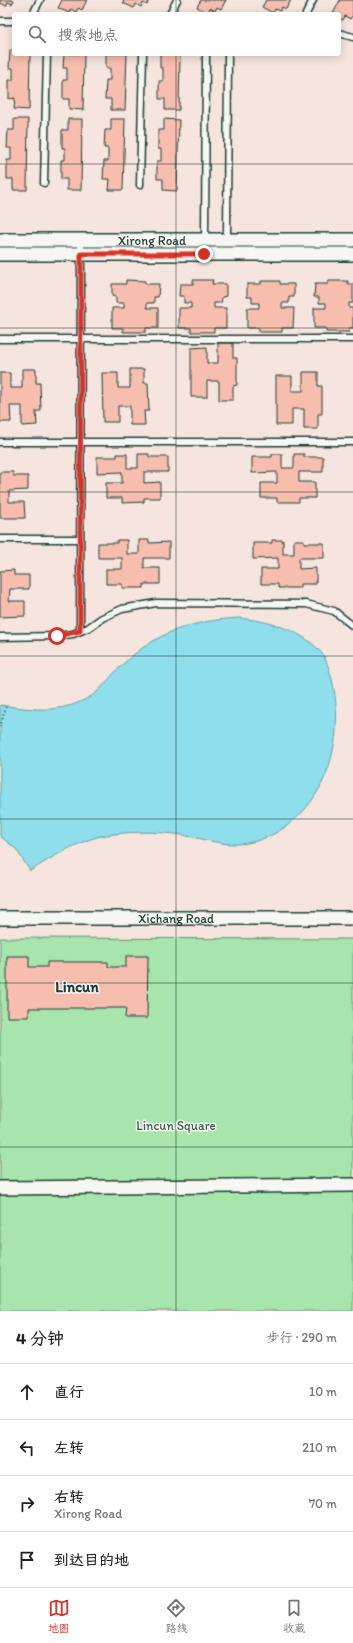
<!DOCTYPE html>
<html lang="zh">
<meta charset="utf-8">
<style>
body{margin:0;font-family:Itim,"LXGW WenKai TC",sans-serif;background:#f6f6f6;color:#222}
.stop{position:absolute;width:12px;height:12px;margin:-9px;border:3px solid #d93025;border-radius:50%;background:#fff}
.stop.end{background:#d93025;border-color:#fff;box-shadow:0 1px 4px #0008}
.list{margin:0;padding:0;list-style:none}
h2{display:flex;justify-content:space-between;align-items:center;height:52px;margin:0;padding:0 16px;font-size:17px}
h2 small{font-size:13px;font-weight:400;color:#767676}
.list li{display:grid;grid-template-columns:26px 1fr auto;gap:12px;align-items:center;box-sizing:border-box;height:56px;padding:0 16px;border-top:1px solid #e0e0e0}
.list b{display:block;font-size:15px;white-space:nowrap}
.list p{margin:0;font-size:13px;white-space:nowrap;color:#767676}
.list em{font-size:13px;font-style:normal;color:#767676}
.icon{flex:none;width:22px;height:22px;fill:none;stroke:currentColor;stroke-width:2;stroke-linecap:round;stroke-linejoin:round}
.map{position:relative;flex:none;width:353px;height:1311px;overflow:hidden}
.search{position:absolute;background:#fff;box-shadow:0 2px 10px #0003;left:12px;right:12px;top:12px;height:44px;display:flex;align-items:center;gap:10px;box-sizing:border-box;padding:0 14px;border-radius:4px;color:#767676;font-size:15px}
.sheet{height:276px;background:#fff}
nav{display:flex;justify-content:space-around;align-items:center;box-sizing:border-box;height:56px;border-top:1px solid #e0e0e0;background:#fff;font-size:11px;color:#767676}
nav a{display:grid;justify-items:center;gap:2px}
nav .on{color:#d93025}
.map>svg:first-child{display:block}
.green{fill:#a7e5ad;stroke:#639170}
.water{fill:#8fdeec;stroke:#629ea2}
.building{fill:#f7beaf;stroke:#1f3d34}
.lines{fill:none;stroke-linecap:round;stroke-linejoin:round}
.lane-casing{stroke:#1f3d34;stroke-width:9}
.street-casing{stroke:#1f3d34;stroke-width:16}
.path{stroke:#1f3d34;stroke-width:2;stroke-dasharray:1 3;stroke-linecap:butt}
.lane{stroke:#f6f6f2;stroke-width:6}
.street{stroke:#f6f6f2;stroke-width:13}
.route{stroke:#d93025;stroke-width:5}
.grid{fill:none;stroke:#1f3d34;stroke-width:1;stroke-opacity:0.55}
.labels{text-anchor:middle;stroke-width:3;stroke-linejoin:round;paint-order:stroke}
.street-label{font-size:13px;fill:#1f3d34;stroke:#f6f6f2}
.park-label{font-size:13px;fill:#3a5f4c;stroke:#f6f6f2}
.quarter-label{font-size:15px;font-weight:bold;fill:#1f3d34;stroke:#f6f6f2}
</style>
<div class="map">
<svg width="353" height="1311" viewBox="0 0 353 1311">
<rect width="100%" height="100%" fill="#f6e5de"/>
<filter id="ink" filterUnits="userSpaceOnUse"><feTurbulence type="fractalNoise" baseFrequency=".025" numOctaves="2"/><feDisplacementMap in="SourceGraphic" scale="8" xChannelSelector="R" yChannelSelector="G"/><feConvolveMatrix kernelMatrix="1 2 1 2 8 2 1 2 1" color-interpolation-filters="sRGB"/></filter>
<g filter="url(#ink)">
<path class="green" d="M 0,938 L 353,939 L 353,1311 L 0,1311 Z"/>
<path class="water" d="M 238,618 C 270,621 304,630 324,656 C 353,722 332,818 256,841 C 230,849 207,839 182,835 C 158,831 121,831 97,837 C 73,844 51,858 30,871 L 16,849 L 0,836 L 0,705 C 29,709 59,714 86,699 C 101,692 109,677 121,666 C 156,632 191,621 238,618 Z"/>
<path class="building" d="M 0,0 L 14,0 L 12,4 L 8,2 L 6,6 L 1,3 L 0,5 Z
M 62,0 L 87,0 L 82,10 L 78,8 L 76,12 L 71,9 L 69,13 L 58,8 Z
M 124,0 L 149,0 L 147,5 L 143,3 L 141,7 L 136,4 L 134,8 L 123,3 Z
M 201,0 L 226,0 L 221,9 L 217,7 L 215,11 L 210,8 L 208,13 L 197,7 Z
M 266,0 L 291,0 L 286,9 L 282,7 L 280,11 L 275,9 L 273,13 L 262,7 Z
M 340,0 L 353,0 L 353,15 L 350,19 L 345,16 L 343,20 L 339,18 L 339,14 L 333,14 Z
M 10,50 L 14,50 L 14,54 L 30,54 L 29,110 L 14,109 L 15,98 L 9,99 L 9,80 L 13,80 L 13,68 L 9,68 Z
M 64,54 L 84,54 L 83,110 L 69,109 L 69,99 L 63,99 L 63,80 L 67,80 L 67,68 L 63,68 Z
M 106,54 L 127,54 L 125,110 L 111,110 L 111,99 L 105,99 L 106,80 L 110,80 L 110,68 L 106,68 Z
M 160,54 L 180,54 L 179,110 L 165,110 L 165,99 L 159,99 L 159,81 L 163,81 L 163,68 L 160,68 Z
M 14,119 L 28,119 L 27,190 L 13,190 L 13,179 L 7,179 L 7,160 L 11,160 L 11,148 L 7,148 L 8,130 L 14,130 Z
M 68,119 L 82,119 L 81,190 L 67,190 L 67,179 L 61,179 L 61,160 L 65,160 L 65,148 L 62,148 L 62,130 L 68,130 Z
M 111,119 L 125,119 L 123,190 L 109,190 L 110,179 L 103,179 L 104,161 L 108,161 L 108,148 L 104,148 L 105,130 L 111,130 Z
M 164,119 L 179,120 L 177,191 L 163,190 L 163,179 L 157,179 L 157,161 L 161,161 L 161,149 L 158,149 L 158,130 L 164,130 Z
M 126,280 L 145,281 L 145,284 L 159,284 L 158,297 L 154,297 L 154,303 L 147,303 L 147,308 L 158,308 L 158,328 L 146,328 L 146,332 L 123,332 L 123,328 L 112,328 L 112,308 L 124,308 L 124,303 L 116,303 L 116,297 L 112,296 L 112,284 L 126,284 Z
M 193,280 L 213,280 L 212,284 L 226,284 L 226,296 L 222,297 L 221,303 L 214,303 L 214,308 L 226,308 L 226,328 L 214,328 L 214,332 L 191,332 L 191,328 L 179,328 L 179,308 L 191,308 L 191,303 L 184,303 L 184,296 L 179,296 L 180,284 L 193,284 Z
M 261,281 L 280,281 L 280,284 L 294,284 L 294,297 L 289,297 L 289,303 L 282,303 L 282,308 L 294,308 L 293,328 L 282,328 L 282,332 L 259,332 L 259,328 L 247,328 L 247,308 L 259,308 L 259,303 L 252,303 L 252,297 L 247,297 L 247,284 L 261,284 Z
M 328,281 L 348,281 L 348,284 L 353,284 L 353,303 L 349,303 L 349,308 L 353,308 L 353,328 L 349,328 L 349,332 L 326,332 L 326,328 L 314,328 L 314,308 L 326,308 L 326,303 L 319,303 L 319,297 L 314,297 L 315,284 L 328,284 Z
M 218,343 L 233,343 L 233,358 L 237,358 L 237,385 L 233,386 L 233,400 L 219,400 L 219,381 L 207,381 L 207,397 L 191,397 L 191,348 L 207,347 L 207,363 L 218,363 Z
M 22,369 L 36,369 L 36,383 L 40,383 L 41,411 L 36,411 L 37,425 L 22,426 L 22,406 L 10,406 L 11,422 L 0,422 L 0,373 L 10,373 L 10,388 L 22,388 Z
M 130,369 L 144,369 L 144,383 L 148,383 L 149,411 L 144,411 L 145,425 L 130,425 L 130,406 L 118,406 L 118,422 L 103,422 L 102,373 L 118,373 L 118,388 L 130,388 Z
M 303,372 L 318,372 L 318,386 L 322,386 L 322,414 L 318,414 L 318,429 L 304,429 L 304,409 L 292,409 L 292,425 L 276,425 L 276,376 L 292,376 L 292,391 L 303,391 Z
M 117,454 L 127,454 L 127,468 L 138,468 L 138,454 L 149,454 L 149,457 L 168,457 L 168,472 L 144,472 L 144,483 L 160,482 L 160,498 L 144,498 L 144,502 L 122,503 L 122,498 L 106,498 L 106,483 L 122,483 L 122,472 L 97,473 L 97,457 L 117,457 Z
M 272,454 L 282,454 L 282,468 L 294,468 L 294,454 L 304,454 L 304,457 L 323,457 L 323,472 L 299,472 L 299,482 L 315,482 L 315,498 L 299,498 L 299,502 L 277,502 L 277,498 L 261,498 L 261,483 L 277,483 L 277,472 L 252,473 L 252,457 L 272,457 Z
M 0,472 L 13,472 L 14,476 L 28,476 L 28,490 L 9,491 L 9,502 L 24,502 L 25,518 L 0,518 Z
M 117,540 L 127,540 L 127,554 L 139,554 L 139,540 L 149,540 L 149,543 L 169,542 L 169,558 L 144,558 L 144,568 L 160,568 L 160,584 L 144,584 L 144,588 L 122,588 L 122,584 L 106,584 L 106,569 L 122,569 L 122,558 L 98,558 L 98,543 L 117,543 Z
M 272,540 L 283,540 L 283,554 L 294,554 L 294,540 L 304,540 L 304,543 L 324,543 L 324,558 L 299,558 L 299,569 L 316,568 L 316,584 L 300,584 L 300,588 L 278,588 L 278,584 L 261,584 L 261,569 L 278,569 L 278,558 L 253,559 L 253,543 L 272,543 Z
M 14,570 L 14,575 L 29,575 L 29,589 L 10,589 L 9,601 L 25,601 L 25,616 L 0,617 L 0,571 Z
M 7,956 L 29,956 L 29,967 L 47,967 L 47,962 L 108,962 L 108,967 L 126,967 L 126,956 L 148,956 L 147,1018 L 125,1018 L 126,1008 L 29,1008 L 29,1017 L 7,1017 Z"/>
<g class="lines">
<g class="lane-casing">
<path id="lane" d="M 33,14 L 40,0
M 170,14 L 177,0
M 306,14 L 313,0
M 0,21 L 14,21
M 339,33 L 353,37
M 44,183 L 47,54
M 140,185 L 143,54
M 205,240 L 206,54
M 227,240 L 228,54
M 0,339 L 353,339
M 0,442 L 353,442
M 0,539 L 80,539
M 80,631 L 81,240
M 0,637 L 57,636 L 73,634 L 88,628 L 102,618 L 122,609 L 156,603 L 306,604 L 334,611 L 353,626"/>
</g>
<g class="street-casing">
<g id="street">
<path id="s1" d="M 0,240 L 353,240"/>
<path d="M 0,254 L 353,254"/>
<path id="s2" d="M 0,918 L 353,918"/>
<path d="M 0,1188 L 353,1185"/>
</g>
</g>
<path class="path" d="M 0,727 L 6,706"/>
<use href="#lane" class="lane"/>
<use href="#street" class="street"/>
</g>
</g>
<g class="lines" filter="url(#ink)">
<path class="route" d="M 57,636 L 80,631 L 81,254 L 204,254"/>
</g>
<path class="grid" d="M 176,0 L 176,14M 176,54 L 176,1311M 0,164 L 353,164M 0,328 L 353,328M 0,492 L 353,492M 0,656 L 353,656M 0,819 L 353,819M 0,983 L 353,983M 0,1147 L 353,1147"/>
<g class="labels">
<g class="street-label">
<text dy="5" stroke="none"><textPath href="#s1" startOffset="152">Xirong Road</textPath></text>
<text dy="5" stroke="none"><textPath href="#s2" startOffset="176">Xichang Road</textPath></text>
</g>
<g class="park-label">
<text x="176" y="1130">Lincun Square</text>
</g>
<g class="quarter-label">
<text x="77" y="992">Lincun</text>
</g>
</g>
</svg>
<div class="stop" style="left:57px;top:636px"></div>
<div class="stop end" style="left:204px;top:254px"></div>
<div class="search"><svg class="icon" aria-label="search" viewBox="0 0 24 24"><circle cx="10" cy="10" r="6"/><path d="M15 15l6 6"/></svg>搜索地点</div>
</div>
<section class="sheet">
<h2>4 分钟<small>步行 · 290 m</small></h2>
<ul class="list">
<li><svg class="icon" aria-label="ahead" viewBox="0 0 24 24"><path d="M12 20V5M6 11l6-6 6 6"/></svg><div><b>直行</b></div><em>10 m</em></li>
<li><svg class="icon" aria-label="left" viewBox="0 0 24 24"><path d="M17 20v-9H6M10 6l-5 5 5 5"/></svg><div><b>左转</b></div><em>210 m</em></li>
<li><svg class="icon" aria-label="right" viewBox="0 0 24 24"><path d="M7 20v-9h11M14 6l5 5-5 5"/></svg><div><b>右转</b><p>Xirong Road</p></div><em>70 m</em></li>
<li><svg class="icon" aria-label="arrive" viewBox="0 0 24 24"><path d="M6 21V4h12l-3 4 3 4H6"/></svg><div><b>到达目的地</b></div></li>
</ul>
</section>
<nav>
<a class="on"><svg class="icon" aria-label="map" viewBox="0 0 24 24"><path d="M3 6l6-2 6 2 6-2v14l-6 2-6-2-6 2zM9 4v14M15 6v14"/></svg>地图</a>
<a><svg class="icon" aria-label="directions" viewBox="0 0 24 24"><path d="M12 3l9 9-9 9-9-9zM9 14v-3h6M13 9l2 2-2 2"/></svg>路线</a>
<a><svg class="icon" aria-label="saved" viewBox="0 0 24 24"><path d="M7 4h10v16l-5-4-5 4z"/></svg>收藏</a>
</nav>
